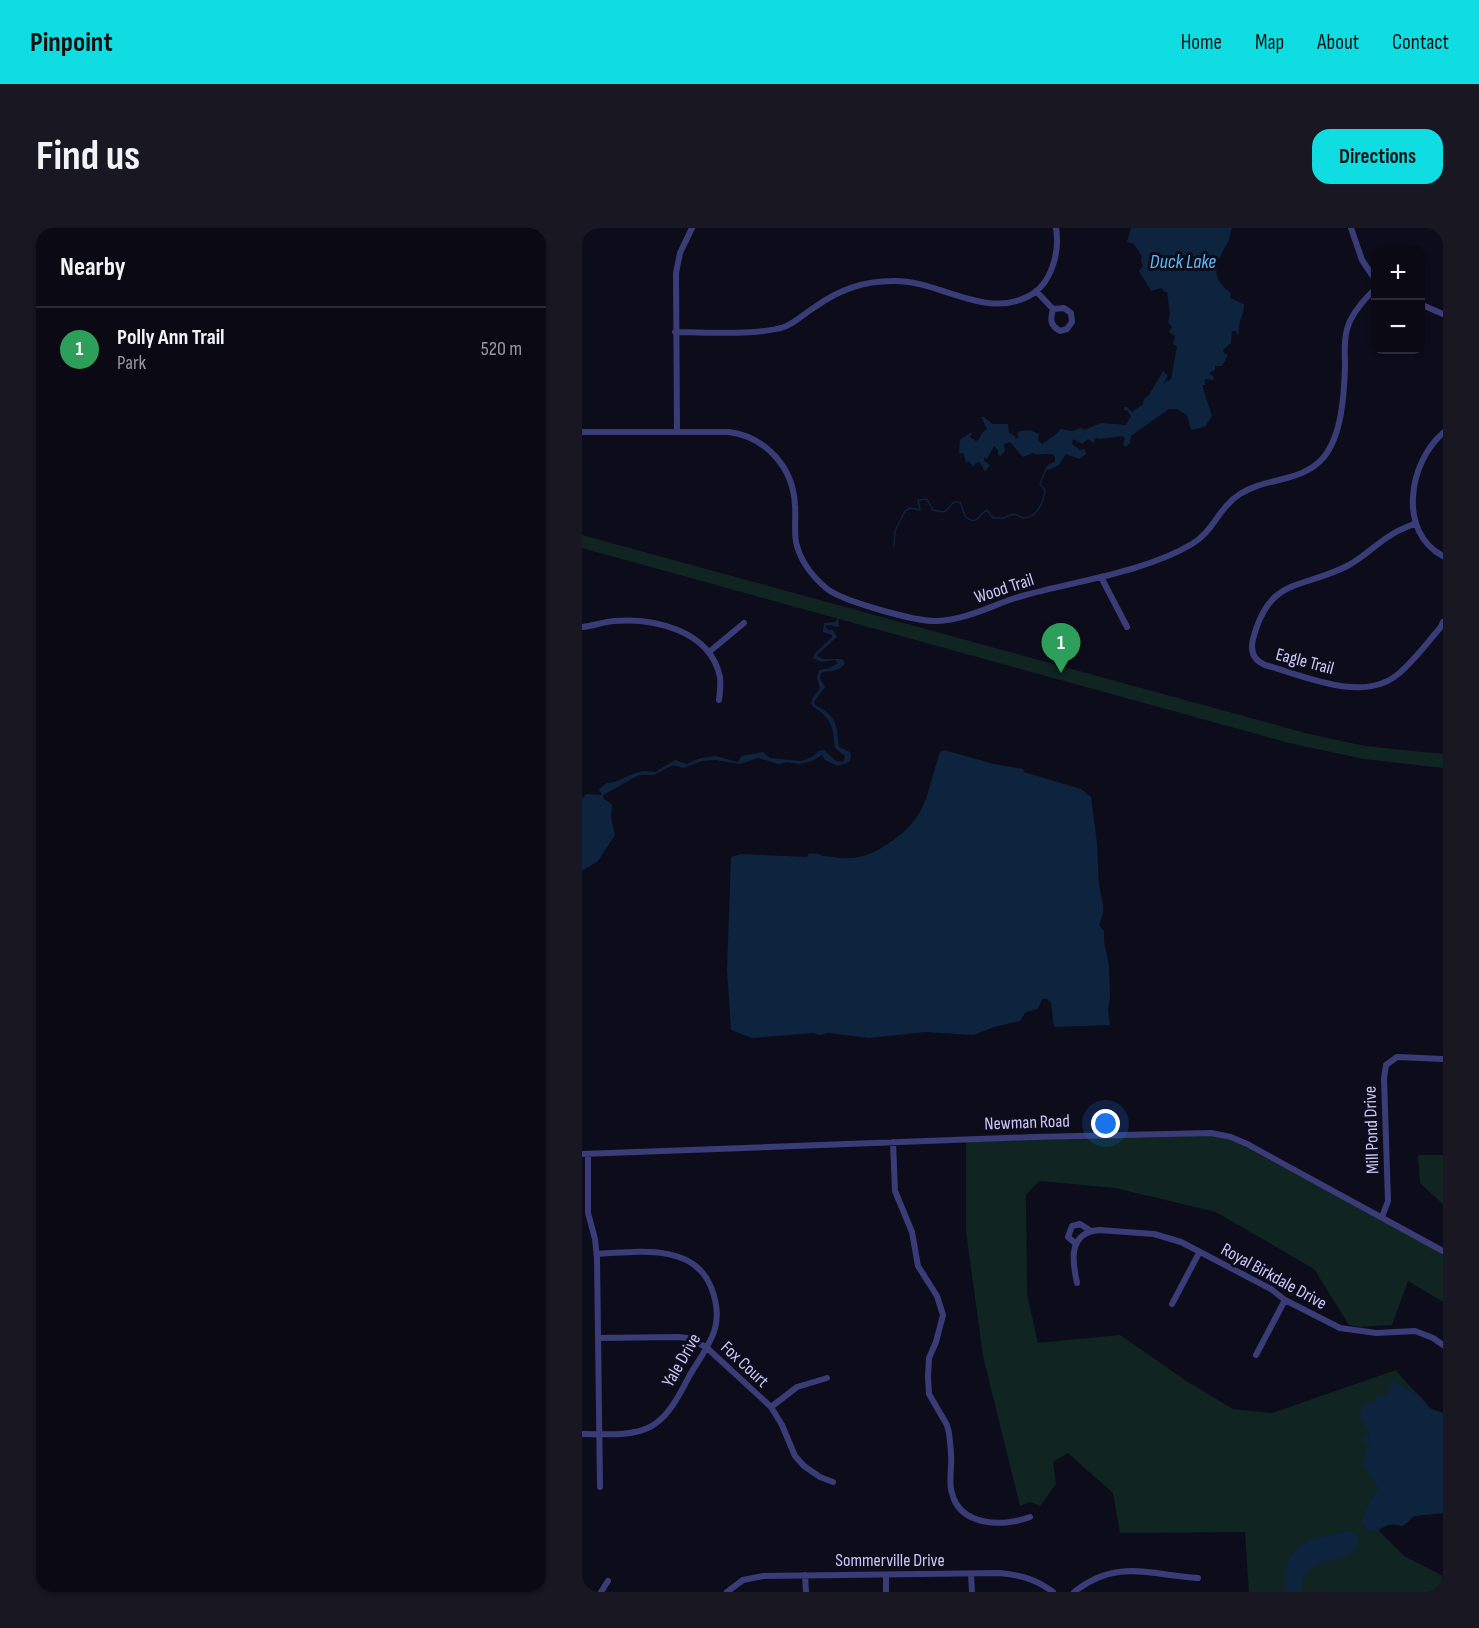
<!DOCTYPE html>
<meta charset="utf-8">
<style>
body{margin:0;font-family:"Sofia Sans Condensed",sans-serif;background:#181722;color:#f1f3f6}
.controls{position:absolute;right:18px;top:18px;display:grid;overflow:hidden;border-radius:12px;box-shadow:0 2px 4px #0004}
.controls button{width:54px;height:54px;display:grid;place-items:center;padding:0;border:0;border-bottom:2px solid #2a2a34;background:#0a0914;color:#f1f3f6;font:30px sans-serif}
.you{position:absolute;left:524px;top:896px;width:21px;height:21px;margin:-15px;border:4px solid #fff;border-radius:50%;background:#1a73e8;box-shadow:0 0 0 9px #1a73e833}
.badge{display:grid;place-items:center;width:39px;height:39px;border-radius:50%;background:#0fdde2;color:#fff;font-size:20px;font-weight:700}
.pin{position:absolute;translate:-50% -50px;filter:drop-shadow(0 2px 3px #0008)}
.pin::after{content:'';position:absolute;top:32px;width:21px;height:18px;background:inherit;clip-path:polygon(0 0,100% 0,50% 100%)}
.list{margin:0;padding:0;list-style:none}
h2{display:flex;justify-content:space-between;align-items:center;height:78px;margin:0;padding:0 24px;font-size:26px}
h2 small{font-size:20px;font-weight:400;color:#999aa0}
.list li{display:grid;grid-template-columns:39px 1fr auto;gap:18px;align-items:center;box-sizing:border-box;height:84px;padding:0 24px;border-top:2px solid #2a2a34}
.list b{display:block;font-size:22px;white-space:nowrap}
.list p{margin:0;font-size:20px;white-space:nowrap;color:#999aa0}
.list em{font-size:20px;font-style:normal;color:#999aa0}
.map{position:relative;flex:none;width:861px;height:1364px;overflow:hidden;border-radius:18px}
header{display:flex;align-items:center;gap:36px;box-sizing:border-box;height:84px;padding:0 30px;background:#0fdde2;color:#111}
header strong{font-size:28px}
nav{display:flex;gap:33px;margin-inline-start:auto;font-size:21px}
.intro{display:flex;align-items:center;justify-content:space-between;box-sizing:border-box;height:144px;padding:0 36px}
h1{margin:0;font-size:42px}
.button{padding:15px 27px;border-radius:18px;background:#0fdde2;color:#111;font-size:21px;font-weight:700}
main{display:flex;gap:36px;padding:0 36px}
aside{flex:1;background:#0a0914;border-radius:18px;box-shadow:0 2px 4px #0004}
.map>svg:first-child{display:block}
.green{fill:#102422}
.water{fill:#0e233d}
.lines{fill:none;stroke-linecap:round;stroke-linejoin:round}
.stream{stroke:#0e233d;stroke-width:1.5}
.minor{stroke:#3a3c77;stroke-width:6}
.labels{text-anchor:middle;stroke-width:6;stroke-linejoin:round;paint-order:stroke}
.street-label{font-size:18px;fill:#cbc9fb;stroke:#0d0c1b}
.water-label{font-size:20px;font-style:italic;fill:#5ebbf4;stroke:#0d0c1b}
</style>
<header>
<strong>Pinpoint</strong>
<nav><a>Home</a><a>Map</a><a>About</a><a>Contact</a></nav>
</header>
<div class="intro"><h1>Find us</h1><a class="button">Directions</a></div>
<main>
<aside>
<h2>Nearby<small></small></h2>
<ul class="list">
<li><span class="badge" style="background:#2e9e5b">1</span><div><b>Polly Ann Trail</b><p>Park</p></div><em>520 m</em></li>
</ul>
</aside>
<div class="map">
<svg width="861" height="1364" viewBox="0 0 861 1364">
<rect width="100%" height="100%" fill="#0d0c1b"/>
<path class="green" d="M 0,307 L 727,506 L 783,518 L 861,526 L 861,540 L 782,531 L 707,515 L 0,320 Z
M 611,907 L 631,908 L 652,913 L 861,1025 L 861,1074 L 826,1053 L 810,1097 L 778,1099 L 767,1097 L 732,1041 L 634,984 L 533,960 L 457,953 L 444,967 L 445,1066 L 456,1115 L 538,1107 L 606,1154 L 651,1181 L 690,1185 L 814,1142 C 822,1152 829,1160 838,1168 C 848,1178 844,1181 861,1185 L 861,1285 L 832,1288 L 821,1298 L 807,1296 L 796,1302 L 822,1328 L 861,1348 L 861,1364 L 667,1364 L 663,1304 L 538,1305 L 531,1265 L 486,1225 L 471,1234 L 474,1256 L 458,1278 L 448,1274 L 438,1278 L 401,1128 L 384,1003 L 384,914 Z
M 836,927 L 861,927 L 861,976 L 838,955 Z"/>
<path class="water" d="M 549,0 L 650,0 C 648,5 648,10 646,14 C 634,35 626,48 649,65 L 648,70 L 662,76 C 663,86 655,95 657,105 L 655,107 L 654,103 L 650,103 L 649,115 L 641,122 L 642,125 L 646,127 L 640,138 L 633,138 L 633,142 L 627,145 L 632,149 L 631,152 L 623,151 L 623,157 L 620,157 L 630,188 L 623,199 L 609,202 L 605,187 L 595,181 L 587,181 L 549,208 L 548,215 L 544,219 L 541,216 L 543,211 L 541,208 L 518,211 L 514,210 L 511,215 L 506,211 L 500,216 L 491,211 L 490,216 L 498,222 L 503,221 L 504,226 L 497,231 L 484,226 L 477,237 L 466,242 L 463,240 L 467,236 L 473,234 L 473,228 C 465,223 457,229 451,225 L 441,229 L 428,214 L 422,216 L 423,223 L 418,228 L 416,227 L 416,222 L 412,218 L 405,231 L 402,229 L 402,233 L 408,237 L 403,244 L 398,234 L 394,235 L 391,239 L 387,233 L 384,235 L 382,226 L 377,225 L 378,212 L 388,205 L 390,205 L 388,209 L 394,213 L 397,211 L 400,205 L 405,201 L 399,189 L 402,189 L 411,196 L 426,196 L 427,205 L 433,208 L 434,211 L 437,209 L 435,206 L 438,203 L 448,202 L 457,206 L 456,211 L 460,216 L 473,207 L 479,201 L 490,203 L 499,200 L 502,202 L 519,195 L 544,197 L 549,188 L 545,182 L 542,182 L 542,179 L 545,179 L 550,184 L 561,176 L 562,171 L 567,167 L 581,143 L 586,148 L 581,156 L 589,151 L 595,118 L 591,116 L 593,108 L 587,104 L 590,99 L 586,94 L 588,86 L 585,64 L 583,64 L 579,60 L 569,63 L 557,43 L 561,38 L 559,32 L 560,28 L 552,16 L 545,14 Z
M 256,390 L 257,399 L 246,397 L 243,398 L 246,402 L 251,402 L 255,409 L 235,427 L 236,429 L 241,431 L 260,431 L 263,435 C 257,445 247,442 239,445 L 238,450 L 243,459 L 232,474 L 233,477 C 256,489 254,496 257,519 L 268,524 L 269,529 L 267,534 L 256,538 L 243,532 L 240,527 L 230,533 L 217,536 L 205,534 L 197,536 L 176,530 L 158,536 L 134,532 L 120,533 L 101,540 L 91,537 L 72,547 L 57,547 L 21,567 L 22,571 L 30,576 L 29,589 L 33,607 L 16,633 L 0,643 L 0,571 L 4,566 L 20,567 L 17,561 L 25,555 L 33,554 L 53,545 L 62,543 L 73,544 L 93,532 L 105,536 L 119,530 L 133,528 L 156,534 L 159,528 L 181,524 L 188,530 L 219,533 L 230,529 L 237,523 L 242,522 L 254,533 L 259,534 L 262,533 L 263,528 L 253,520 C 251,504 252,497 240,485 C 236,481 232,481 229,475 L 231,469 L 238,461 L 235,450 L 237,442 L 248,440 L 256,435 L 253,432 L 239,434 L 231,430 L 233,425 L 250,409 L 250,407 L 241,404 L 242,395 L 253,394 Z
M 362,522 L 412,536 L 441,541 L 442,544 L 499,561 L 509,569 L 515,615 L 517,658 L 521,676 L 521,686 L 517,697 L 522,703 L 522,713 L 527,738 L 528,770 L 526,782 L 528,797 L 472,799 L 469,775 L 465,771 L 460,771 L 456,781 L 444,784 L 438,793 L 412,799 L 392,807 L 343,804 L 287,810 L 247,805 L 237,807 L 232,805 L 170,810 L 149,802 L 145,742 L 149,629 L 159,626 L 225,629 L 227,625 L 238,626 L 240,628 C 248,628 255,630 263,630 C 279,631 294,624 307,615 C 347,589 344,565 358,524 Z
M 811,1153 L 837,1168 L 847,1180 L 861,1185 L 861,1285 L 832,1288 L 821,1298 C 803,1293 801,1303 786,1304 L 782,1297 L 779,1294 L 787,1275 L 796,1260 L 781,1236 L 784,1223 L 788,1217 L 781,1213 L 780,1209 L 783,1207 L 787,1208 L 788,1205 L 777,1188 L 782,1176 L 793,1173 L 795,1167 L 806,1168 L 808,1163 L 807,1156 Z
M 763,1303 C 771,1303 774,1306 777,1313 C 765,1345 719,1320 720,1364 L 705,1364 C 702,1356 703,1349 704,1341 C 711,1309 738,1312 763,1303 Z"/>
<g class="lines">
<path class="stream" d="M 312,318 L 313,303 L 323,283 L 328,280 L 338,282 L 336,272 L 345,271 L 351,282 C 367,286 362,283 372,274 L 378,274 L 383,288 C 395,299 396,287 405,282 L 411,290 L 421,290 L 432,286 C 433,286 441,290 442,290 C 455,290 462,273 463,262 L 458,256 L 464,241"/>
<path class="minor" d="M 769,0 L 780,32 L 794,53
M 454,63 L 471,81 C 468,92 468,97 478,103 L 485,101 L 490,94 L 489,85 L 482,80 L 471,81
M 838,76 L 861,86
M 93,104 C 125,104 173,108 202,99 C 213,95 223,85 233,79 C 255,63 282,53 310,53 C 356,51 402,92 447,68 C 470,56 478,23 474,0
M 0,204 L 147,204 C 184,209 211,239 213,277 C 214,289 212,302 214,314 C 218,333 230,348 244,360 C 259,373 335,394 355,393 C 385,392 412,376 440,368 C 493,353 563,344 610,316 C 631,304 637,279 658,266 C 684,249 720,255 742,229 C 760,206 762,167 763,139 C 763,124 761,108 768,93 C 774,80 784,70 794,60
M 95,204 L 94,45 L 98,25 L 110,0
M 861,205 C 827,234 815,304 861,328
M 834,295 C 825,299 816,302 809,307 C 794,316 782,329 767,337 C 720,362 688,347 671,411 C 668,423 671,432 683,437 C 722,448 780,475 815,447 C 831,434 845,415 858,400 L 861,394
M 519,349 L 545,399
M 0,399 C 11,398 21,394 32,393 C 72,390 128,402 138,449 C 139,456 138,464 137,472
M 127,424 L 162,395
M 311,914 L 313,963 L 330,1004 L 336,1038 L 355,1068 L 361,1087 L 354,1114 L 347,1130 L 346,1149 L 347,1166 L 365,1197 L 367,1205 C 368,1216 370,1227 369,1237 C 369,1246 367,1257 370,1265 C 378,1299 423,1299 448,1289
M 0,926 L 452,909 L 629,905 L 649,909 L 665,916 L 861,1023
M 6,926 L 6,985 L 13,1011 L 15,1030 L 18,1259
M 800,989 L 806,973 L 802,850 L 804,837 L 815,829 L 861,831
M 494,1016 L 486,1009 L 490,998 L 498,996 L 509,1003
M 495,1055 C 490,1032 486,1005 517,1002 L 572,1006 L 599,1014 L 689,1061 L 703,1072 L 758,1100 L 794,1105 L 833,1103 L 851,1110 L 861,1117
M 590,1076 L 617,1025
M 16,1110 L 96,1109 L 105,1110 L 124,1119 L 189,1179 L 200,1197 L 213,1228 L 222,1238 L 238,1249 L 251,1254
M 674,1127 L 703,1072
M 189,1179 L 215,1159 L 245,1150
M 0,1206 C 22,1206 48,1209 68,1199 C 88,1189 99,1163 109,1145 C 117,1132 127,1118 132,1104 C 137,1089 135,1074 129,1059 C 111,1014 53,1024 15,1026
M 389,1346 L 390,1364
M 223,1347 L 224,1364
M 304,1347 L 304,1364
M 19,1364 L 26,1353
M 145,1364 L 161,1352 L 181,1348 L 418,1345 C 438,1347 454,1351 471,1364
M 492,1364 C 535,1330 568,1347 616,1350"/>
</g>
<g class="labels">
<g class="street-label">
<text transform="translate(422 360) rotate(-18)" y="6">Wood Trail</text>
<text transform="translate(723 433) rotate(15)" y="6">Eagle Trail</text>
<text transform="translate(445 894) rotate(-2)" y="6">Newman Road</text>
<text transform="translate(789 902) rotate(-92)" y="6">Mill Pond Drive</text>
<text transform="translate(692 1048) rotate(29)" y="6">Royal Birkdale Drive</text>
<text transform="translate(99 1132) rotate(-60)" y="6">Yale Drive</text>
<text transform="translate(163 1136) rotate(43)" y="6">Fox Court</text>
<text x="308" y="1338">Sommerville Drive</text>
</g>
<g class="water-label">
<text x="601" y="40">Duck Lake</text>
</g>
</g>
</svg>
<div class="controls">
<button>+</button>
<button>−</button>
</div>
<div class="you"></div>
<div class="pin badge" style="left:479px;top:445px;background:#2e9e5b">1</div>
</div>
</main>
